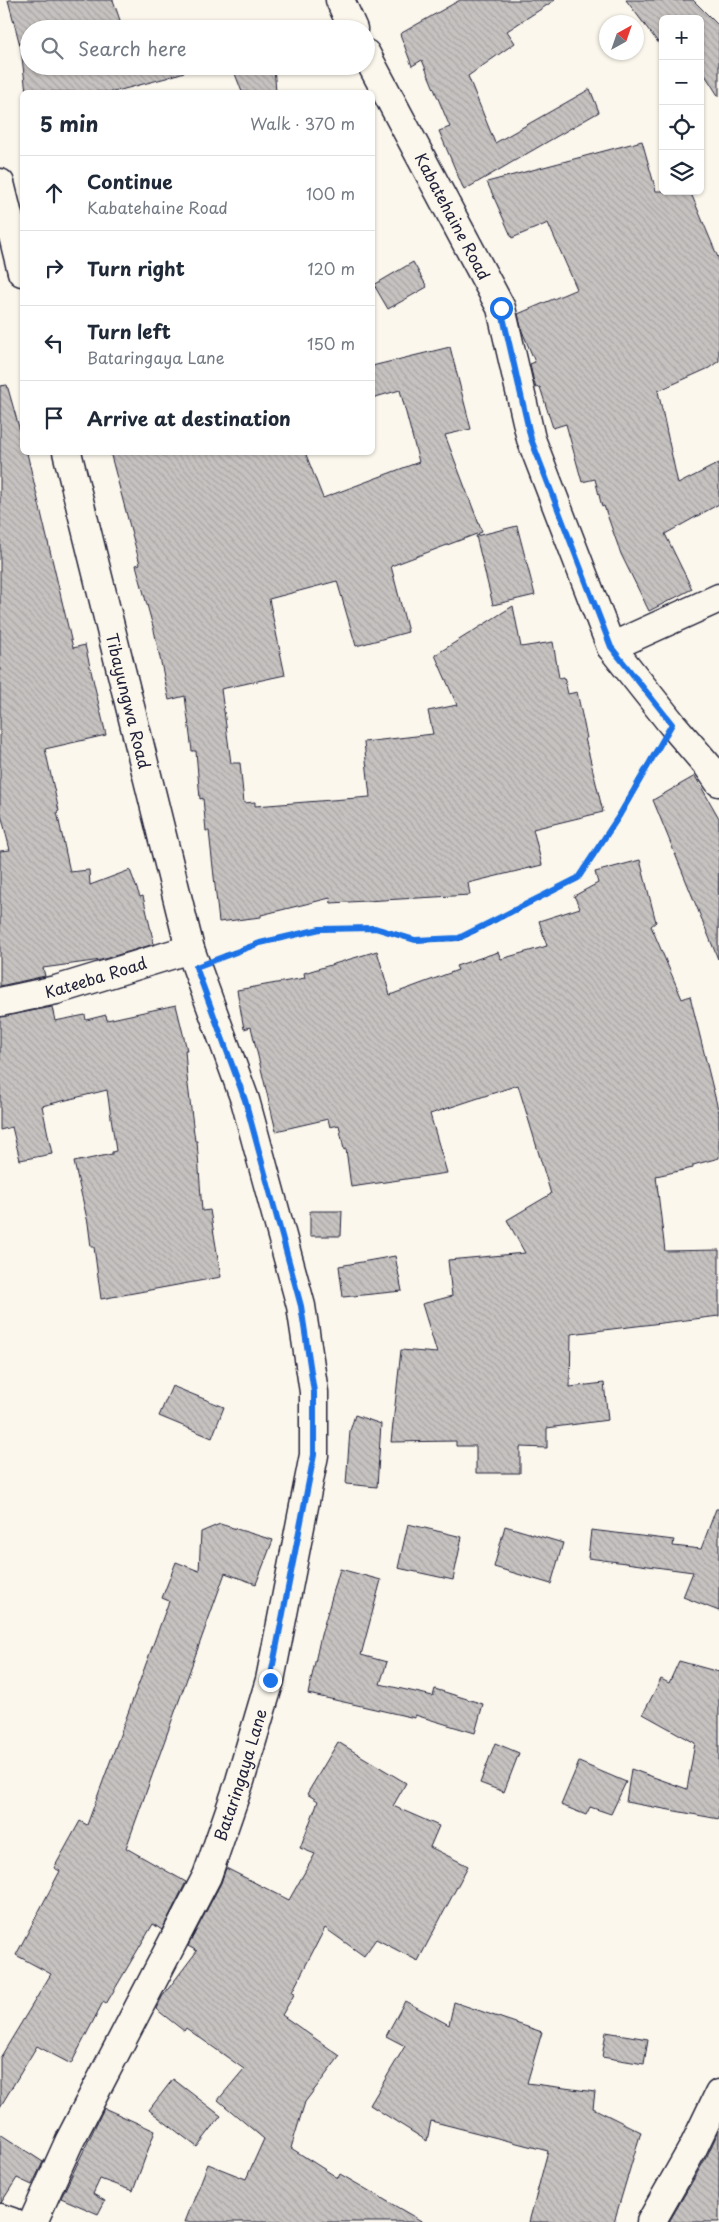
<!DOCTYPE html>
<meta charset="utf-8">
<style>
body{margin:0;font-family:"Playpen Sans",sans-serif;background:#f6f6f7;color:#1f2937}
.controls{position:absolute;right:15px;top:15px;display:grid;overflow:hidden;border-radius:8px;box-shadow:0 1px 4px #0004}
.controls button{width:45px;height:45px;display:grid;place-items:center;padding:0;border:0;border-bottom:1px solid #e0e1e3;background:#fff;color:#1f2937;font:25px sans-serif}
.compass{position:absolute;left:599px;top:15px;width:45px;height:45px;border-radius:50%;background:#fff;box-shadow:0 1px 4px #0004;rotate:40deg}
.stop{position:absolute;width:15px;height:15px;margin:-11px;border:4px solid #1a73e8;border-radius:50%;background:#fff}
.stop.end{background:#1a73e8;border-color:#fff;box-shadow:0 1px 5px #0008}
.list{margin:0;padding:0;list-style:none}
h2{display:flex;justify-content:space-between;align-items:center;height:65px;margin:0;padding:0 20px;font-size:21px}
h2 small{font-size:16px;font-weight:400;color:#747a83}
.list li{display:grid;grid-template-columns:32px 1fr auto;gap:15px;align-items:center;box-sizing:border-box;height:75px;padding:0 20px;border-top:1px solid #e0e1e3}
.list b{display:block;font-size:19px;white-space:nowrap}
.list p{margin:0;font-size:16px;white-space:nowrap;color:#747a83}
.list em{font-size:16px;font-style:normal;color:#747a83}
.icon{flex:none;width:28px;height:28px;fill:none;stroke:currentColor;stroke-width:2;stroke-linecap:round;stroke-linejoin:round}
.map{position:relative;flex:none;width:719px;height:2222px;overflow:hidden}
.search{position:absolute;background:#fff;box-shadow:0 1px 4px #0004;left:20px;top:20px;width:355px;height:55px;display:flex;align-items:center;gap:12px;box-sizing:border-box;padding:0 18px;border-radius:28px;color:#747a83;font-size:19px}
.panel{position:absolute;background:#fff;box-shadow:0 1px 4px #0004;left:20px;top:90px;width:355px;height:365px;border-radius:8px}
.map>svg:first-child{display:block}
.building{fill:url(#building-back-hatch);stroke:#22223b}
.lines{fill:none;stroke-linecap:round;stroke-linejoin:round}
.minor-casing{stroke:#22223b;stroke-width:31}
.path{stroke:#22223b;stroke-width:3;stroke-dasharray:4 4;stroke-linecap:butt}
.minor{stroke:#fbf7ec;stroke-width:28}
.route{stroke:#1a73e8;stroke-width:6}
.labels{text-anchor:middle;stroke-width:4;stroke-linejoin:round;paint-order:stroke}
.street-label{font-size:16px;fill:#22223b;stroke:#fbf7ec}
</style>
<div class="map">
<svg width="719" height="2222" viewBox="0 0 719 2222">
<defs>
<pattern id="building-back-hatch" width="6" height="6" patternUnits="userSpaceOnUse" patternTransform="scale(1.25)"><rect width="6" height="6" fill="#c6c2c0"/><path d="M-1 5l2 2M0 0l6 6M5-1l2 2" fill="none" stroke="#aaa6a6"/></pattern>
</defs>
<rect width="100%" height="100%" fill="#fbf7ec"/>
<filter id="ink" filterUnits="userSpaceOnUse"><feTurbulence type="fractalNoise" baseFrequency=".02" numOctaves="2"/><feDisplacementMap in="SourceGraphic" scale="10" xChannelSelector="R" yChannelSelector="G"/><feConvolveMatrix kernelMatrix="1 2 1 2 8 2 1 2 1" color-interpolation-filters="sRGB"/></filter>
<g filter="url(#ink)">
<path class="building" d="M 8,0 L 113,0 L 123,29 L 29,29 L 29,66 L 202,66 L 166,78 L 113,92 L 26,92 L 21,49 Z
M 460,0 L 555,0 L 507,31 L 515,43 L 468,76 L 495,143 L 590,89 L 599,112 L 464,190 L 439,131 L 450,127 L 422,60 L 412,66 L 400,34 Z
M 626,0 L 693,0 L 719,26 L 719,97 L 700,67 L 700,19 L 663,19 L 663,49 Z
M 232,66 L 274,66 L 276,92 L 242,92 Z
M 642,141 L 656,191 L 690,191 L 719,260 L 719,361 L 709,368 L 658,391 L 678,484 L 719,463 L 719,504 L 665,534 L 692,589 L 649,611 L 621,554 L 604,506 L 602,507 L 595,479 L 582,482 L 566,424 L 553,428 L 540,387 L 536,388 L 533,378 L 530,364 L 535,362 L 522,331 L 518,314 L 577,289 L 548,223 L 512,238 L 487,182 Z
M 413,262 L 427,287 L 388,309 L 374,285 Z
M 450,347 L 471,429 L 445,435 L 482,532 L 391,566 L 408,632 L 356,646 L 337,581 L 269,599 L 285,675 L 221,689 L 231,763 L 240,763 L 244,803 L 255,802 L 255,806 L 370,797 L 364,742 L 433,734 L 428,711 L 457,705 L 435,655 L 513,606 L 521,647 L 553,642 L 559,678 L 564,677 L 568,694 L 577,692 L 587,738 L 585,738 L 603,812 L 533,829 L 542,865 L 468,883 L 470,895 L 331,903 L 330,898 L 261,915 L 261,917 L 219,922 L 209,831 L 206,831 L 203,798 L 200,799 L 196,751 L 192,751 L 185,696 L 169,700 L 154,630 L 136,565 L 140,564 L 110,452 L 305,452 L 323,498 L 419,462 L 400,390 L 372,398 L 372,366 Z
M 7,385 L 22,438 L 22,452 L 27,453 L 73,648 L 85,645 L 106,735 L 45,749 L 59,811 L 57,812 L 70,872 L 89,870 L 90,885 L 130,870 L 140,897 L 143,896 L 154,944 L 101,960 L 43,968 L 45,976 L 0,986 L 0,851 L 10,850 L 0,810 L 0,386 Z
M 517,526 L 535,595 L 493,605 L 476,536 Z
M 695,776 L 719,818 L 718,959 L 653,800 Z
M 640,860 L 656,922 L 651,926 L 682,999 L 690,996 L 719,1113 L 719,1158 L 693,1165 L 693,1168 L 656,1176 L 665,1251 L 719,1250 L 719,1316 L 571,1334 L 570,1387 L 604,1383 L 608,1420 L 547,1428 L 547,1448 L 520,1447 L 520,1473 L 476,1473 L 476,1446 L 456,1446 L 456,1441 L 391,1442 L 401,1350 L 437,1353 L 422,1304 L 452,1296 L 448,1260 L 525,1253 L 507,1220 L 551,1194 L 518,1085 L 430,1114 L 447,1173 L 351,1187 L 346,1149 L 344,1150 L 339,1125 L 330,1127 L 328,1119 L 276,1131 L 251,1027 L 244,1029 L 237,990 L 305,978 L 304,973 L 377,951 L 390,995 L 458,970 L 456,966 L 498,952 L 501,959 L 547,946 L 539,921 L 580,908 L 574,896 L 598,883 L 595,872 Z
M 176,1005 L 187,1050 L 185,1050 L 187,1077 L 195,1141 L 197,1141 L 202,1211 L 210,1210 L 221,1277 L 101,1299 L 94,1247 L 91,1247 L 88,1223 L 74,1162 L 112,1154 L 112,1152 L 116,1151 L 107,1090 L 42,1106 L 52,1154 L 20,1160 L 12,1127 L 0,1130 L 0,1017 L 52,1007 L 55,1021 L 85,1015 L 86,1020 L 106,1015 L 107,1020 Z
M 310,1211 L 342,1211 L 341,1236 L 310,1236 Z
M 395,1256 L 402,1291 L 343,1297 L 339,1266 Z
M 172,1386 L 224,1407 L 212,1438 L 159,1416 Z
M 355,1415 L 381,1424 L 377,1487 L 346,1484 L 350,1431 Z
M 716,1509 L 719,1509 L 719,1611 L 683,1597 L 693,1572 L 588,1558 L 591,1530 L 674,1540 L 673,1546 L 701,1549 Z
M 220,1524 L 273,1540 L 256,1584 L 225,1573 L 126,1848 L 186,1882 L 162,1930 L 153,1924 L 106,2004 L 103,2002 L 71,2064 L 37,2046 L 0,2107 L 0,2058 L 51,1974 L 16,1955 L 60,1871 L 54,1868 L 80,1821 L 87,1825 L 169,1601 L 162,1598 L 176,1562 L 199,1571 L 201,1532 Z
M 408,1524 L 462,1537 L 453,1580 L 398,1568 Z
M 505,1526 L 563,1543 L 551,1584 L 494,1567 Z
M 340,1569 L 381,1580 L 361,1655 L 387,1662 L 380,1684 L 433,1696 L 435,1689 L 483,1704 L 475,1733 L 415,1715 L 415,1718 L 308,1694 L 321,1635 Z
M 679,1661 L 719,1672 L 719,1819 L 626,1802 L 631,1769 L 687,1789 L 695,1743 L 643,1714 L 661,1679 L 669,1683 Z
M 338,1742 L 406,1783 L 393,1806 L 439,1826 L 430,1847 L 468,1866 L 418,1961 L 376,1939 L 364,1956 L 325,1928 L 292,1992 L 295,1993 L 282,2015 L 340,2056 L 305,2102 L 291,2148 L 338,2178 L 340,2174 L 423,2222 L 185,2222 L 208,2164 L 246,2179 L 264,2139 L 218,2100 L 244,2069 L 186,2028 L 184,2031 L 156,2009 L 162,1997 L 197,1951 L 188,1946 L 221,1883 L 226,1868 L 289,1900 L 315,1854 L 300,1848 L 318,1801 L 307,1794 Z
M 495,1743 L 519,1753 L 504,1792 L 480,1783 Z
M 579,1762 L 626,1782 L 611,1814 L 590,1807 L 586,1815 L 561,1805 Z
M 405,2001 L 449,2025 L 454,2002 L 542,2032 L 527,2083 L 595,2092 L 593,2108 L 641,2132 L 614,2222 L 529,2222 L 548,2151 L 431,2121 L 427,2141 L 370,2105 L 405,2046 L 386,2036 Z
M 606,2032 L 648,2039 L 644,2064 L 602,2057 Z
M 173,2079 L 221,2116 L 197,2147 L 149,2110 Z
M 104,2108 L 155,2131 L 133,2191 L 100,2179 L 93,2194 L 105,2201 L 98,2214 L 61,2198 Z
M 719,2130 L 719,2222 L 669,2222 L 707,2156 Z
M 0,2134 L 43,2162 L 32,2185 L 17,2178 L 1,2203 Z"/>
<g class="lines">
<g class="minor-casing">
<g id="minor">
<path d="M 340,0 L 353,29"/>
<path id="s1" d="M 366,54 L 501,308 L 531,439 L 611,647 L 672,724 L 708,766 L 719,782"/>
<path d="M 0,183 L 22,272"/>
<path d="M 611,647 L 719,598"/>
<path id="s2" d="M 0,1002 L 56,990 L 190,949"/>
<path d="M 0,2218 L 12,2222"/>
<path id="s3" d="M 33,2222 L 69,2142 L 207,1876 L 240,1781 L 270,1680 L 314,1455 L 314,1392 L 301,1306 L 245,1100 L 190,949 L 67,452"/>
<path d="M 651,2222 L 693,2148 L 719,2094"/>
</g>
</g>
<path class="path" d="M 224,956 L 260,943 L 320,929 L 375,928 L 415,940 L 459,939 L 578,878 L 619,816 L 656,751"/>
<use href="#minor" class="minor"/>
</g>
</g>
<g class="lines" filter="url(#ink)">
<path class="route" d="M 270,1680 L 314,1455 L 314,1392 L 301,1306 L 245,1100 L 196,967 L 260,943 L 320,929 L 375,928 L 415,940 L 459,938 L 578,878 L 619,816 L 672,724 L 611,647 L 531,439 L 501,308"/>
</g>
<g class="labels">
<g class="street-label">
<text dy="6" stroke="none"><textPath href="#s1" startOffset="184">Kabatehaine Road</textPath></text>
<text transform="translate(128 701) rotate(76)" y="6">Tibayungwa Road</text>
<text dy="6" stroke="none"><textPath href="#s2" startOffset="99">Kateeba Road</textPath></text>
<text dy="6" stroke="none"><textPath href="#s3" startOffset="494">Bataringaya Lane</textPath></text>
</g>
</g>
</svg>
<div class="controls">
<button>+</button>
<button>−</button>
<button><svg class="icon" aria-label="locate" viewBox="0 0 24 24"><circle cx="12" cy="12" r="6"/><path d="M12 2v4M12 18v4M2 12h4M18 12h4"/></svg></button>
<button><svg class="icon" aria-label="layers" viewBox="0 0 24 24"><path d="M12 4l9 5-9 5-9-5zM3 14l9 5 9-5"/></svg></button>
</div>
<svg class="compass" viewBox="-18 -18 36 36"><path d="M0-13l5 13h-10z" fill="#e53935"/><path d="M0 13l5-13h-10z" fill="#747a83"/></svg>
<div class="stop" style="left:501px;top:308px"></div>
<div class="stop end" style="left:270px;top:1680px"></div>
<div class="search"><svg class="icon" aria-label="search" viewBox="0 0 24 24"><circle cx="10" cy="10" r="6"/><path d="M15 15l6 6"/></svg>Search here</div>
<section class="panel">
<h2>5 min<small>Walk · 370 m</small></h2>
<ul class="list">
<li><svg class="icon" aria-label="ahead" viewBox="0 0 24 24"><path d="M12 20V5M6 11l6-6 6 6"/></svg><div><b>Continue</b><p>Kabatehaine Road</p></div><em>100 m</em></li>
<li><svg class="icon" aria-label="right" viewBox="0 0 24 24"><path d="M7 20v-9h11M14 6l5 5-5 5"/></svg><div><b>Turn right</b></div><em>120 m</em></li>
<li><svg class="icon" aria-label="left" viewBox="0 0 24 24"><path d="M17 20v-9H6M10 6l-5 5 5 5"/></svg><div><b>Turn left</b><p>Bataringaya Lane</p></div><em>150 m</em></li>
<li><svg class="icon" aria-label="arrive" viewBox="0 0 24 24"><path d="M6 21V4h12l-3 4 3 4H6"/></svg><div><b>Arrive at destination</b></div></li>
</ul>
</section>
</div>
